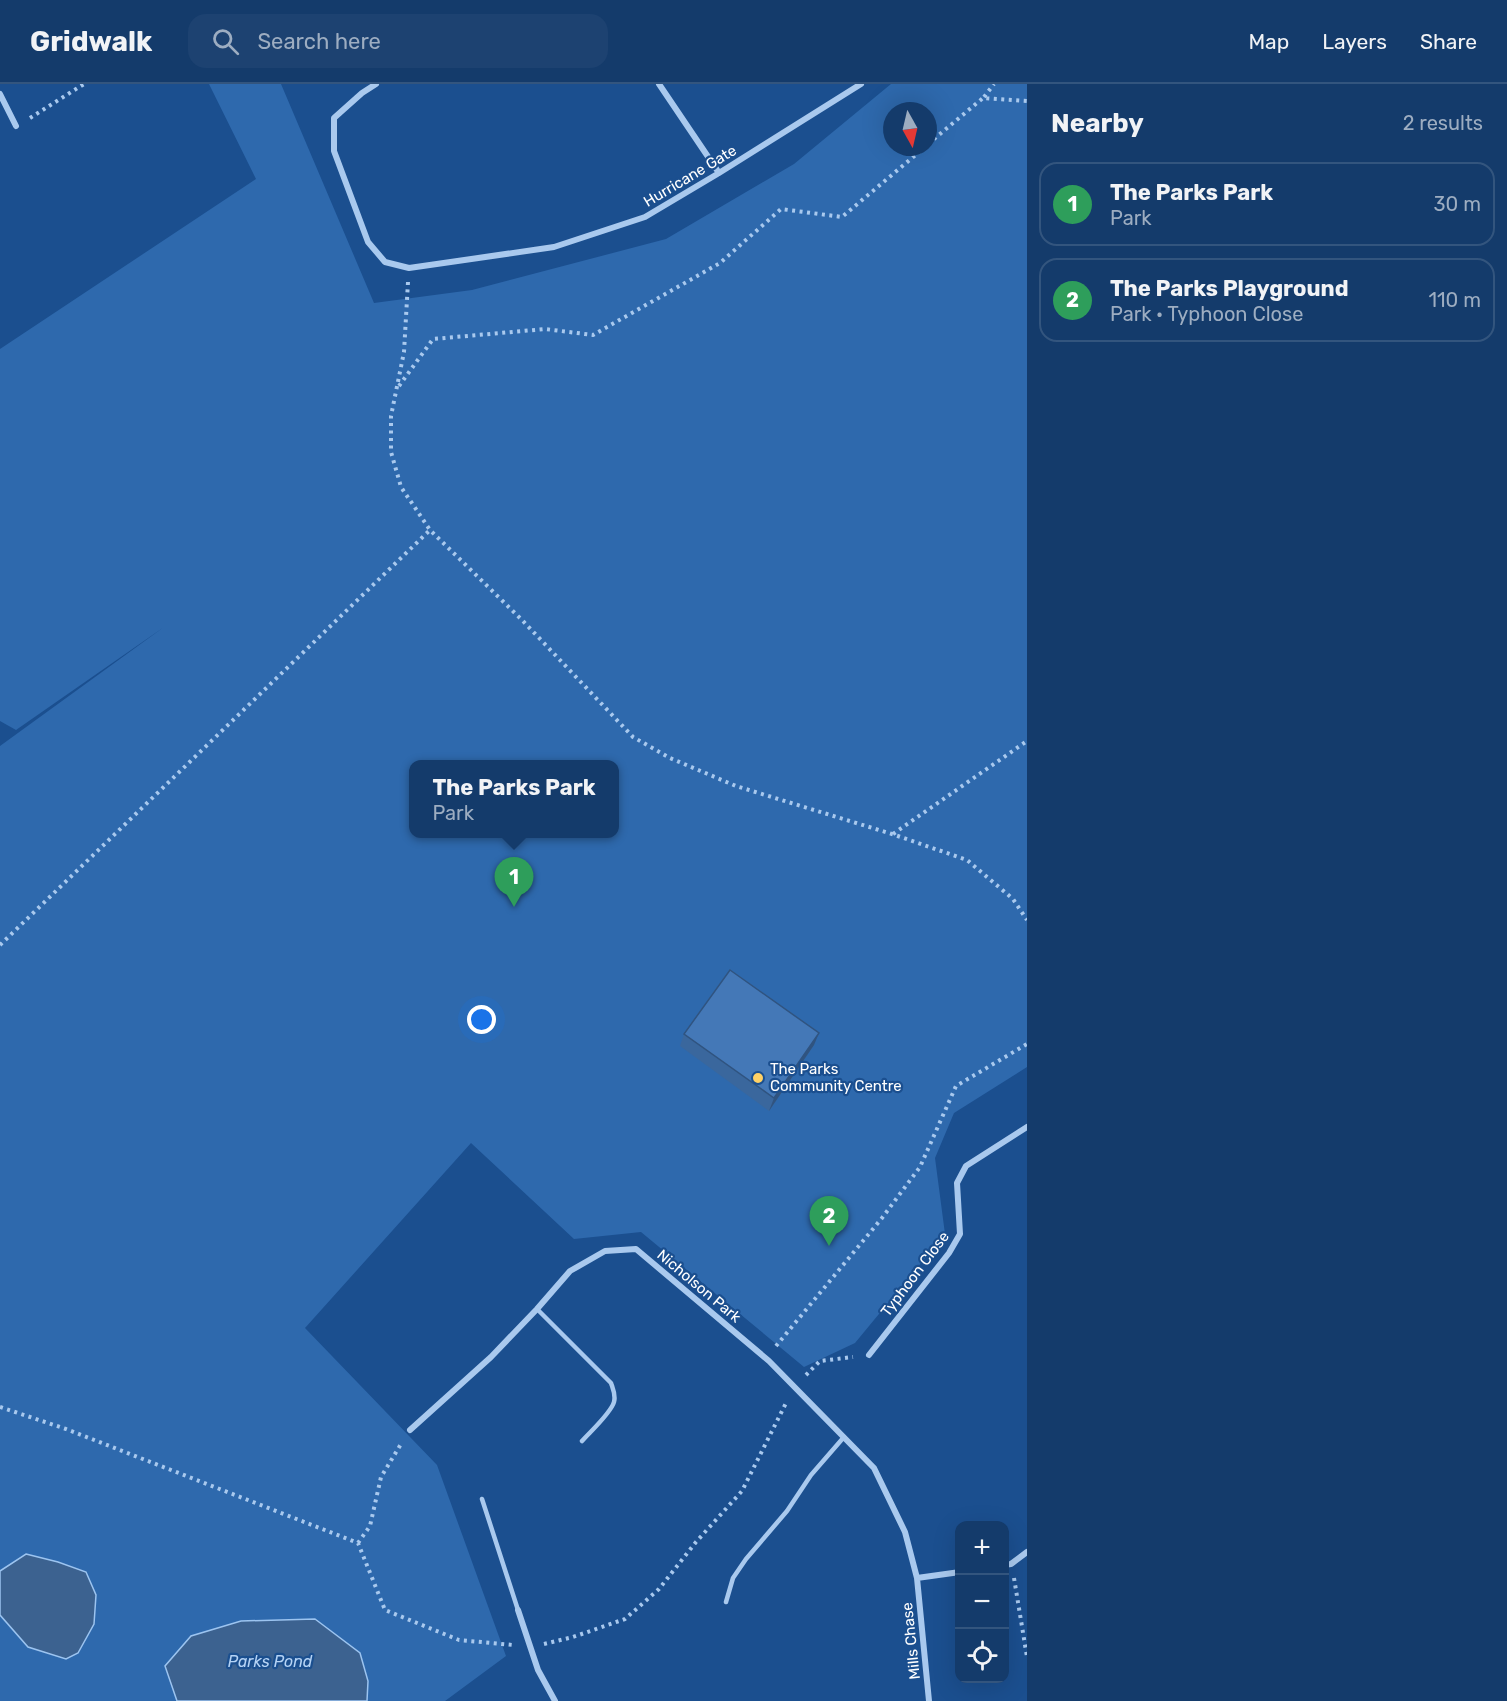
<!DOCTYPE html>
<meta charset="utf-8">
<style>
body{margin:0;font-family:Rubik,sans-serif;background:#1d4271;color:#f1f3f6}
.controls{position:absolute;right:18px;bottom:18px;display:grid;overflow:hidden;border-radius:12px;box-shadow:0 6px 24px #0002}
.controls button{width:54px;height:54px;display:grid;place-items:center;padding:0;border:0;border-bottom:2px solid #33557e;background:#143b6b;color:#f1f3f6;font:30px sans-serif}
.compass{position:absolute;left:883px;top:18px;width:54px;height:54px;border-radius:50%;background:#143b6b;box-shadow:0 6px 24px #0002;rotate:172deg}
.you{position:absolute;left:482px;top:936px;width:21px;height:21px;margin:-15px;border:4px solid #fff;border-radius:50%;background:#1a73e8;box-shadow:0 0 0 9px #1a73e833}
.badge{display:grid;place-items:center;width:39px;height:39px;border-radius:50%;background:#e69b98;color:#fff;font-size:20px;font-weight:700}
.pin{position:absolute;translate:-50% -50px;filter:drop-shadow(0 2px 3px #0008)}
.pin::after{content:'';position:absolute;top:32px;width:21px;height:18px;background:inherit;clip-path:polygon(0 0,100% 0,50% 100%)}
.popup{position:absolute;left:409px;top:676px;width:210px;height:78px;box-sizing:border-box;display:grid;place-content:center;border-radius:12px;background:#143b6b;filter:drop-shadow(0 2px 4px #0005);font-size:20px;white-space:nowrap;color:#9dadc1}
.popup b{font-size:22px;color:#f1f3f6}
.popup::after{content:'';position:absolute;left:50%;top:100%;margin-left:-12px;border:12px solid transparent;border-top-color:#143b6b}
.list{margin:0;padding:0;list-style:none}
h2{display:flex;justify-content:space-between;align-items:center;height:78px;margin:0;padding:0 24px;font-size:26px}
h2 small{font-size:20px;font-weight:400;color:#9dadc1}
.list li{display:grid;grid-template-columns:39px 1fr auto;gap:18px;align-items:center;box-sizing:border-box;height:84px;margin:0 12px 12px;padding:0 12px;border:2px solid #33557e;border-radius:18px}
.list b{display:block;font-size:22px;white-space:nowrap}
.list p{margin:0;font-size:20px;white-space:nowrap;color:#9dadc1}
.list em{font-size:20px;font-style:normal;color:#9dadc1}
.icon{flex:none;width:33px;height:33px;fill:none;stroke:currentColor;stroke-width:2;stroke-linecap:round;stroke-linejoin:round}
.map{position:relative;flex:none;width:1027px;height:1617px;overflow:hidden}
header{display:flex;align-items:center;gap:36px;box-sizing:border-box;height:84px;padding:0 30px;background:#143b6b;border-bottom:2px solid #33557e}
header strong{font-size:28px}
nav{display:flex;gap:33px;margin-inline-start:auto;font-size:21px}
.search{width:420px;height:54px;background:#1d4271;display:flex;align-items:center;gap:15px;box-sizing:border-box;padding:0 21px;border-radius:18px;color:#9dadc1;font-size:22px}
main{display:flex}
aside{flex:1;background:#143b6b}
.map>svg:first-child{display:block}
.green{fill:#2e69ad;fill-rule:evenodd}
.water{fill:#3c6290;stroke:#9cc4f0;stroke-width:1.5}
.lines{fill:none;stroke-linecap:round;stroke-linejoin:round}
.path{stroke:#a9c9ee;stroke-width:4;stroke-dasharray:3 4.5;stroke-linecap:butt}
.service{stroke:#a9c9ee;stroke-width:4.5}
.minor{stroke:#a9c9ee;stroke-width:6}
.wall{fill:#3a679d}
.shaded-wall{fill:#305480}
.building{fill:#4478b7;stroke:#305480;stroke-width:1.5}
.poi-dot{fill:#ffd166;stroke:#1b4f8f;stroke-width:2}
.labels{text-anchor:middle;stroke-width:4.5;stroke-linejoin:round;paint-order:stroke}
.street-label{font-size:15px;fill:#fff;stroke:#1b4f8f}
.poi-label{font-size:15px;fill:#fff;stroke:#1b4f8f;text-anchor:start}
.water-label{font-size:16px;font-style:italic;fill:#b5d3f5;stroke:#1b4f8f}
</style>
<header>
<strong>Gridwalk</strong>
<div class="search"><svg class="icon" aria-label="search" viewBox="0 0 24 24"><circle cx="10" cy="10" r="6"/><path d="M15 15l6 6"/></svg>Search here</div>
<nav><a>Map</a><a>Layers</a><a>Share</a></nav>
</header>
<main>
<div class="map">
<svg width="1027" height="1617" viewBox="0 0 1027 1617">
<rect width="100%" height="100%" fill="#1b4f8f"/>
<path class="green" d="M 209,0 L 281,0 L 374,219 L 472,206 L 666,155 L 794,80 L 891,0 L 1027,0 L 1027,983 L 954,1029 L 935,1074 L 945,1150 L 855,1259 L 804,1283 L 641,1148 L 574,1155 L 471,1059 L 305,1244 L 437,1381 L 506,1572 L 445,1617 L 0,1617 L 0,662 L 164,543 L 16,646 L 0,637 L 0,265 L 256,95 ZM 892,27 L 928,27 L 928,63 L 892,63 ZM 414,680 L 614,680 L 614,750 L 414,750 Z"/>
<path class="water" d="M 26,1470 L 58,1478 L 86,1488 L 96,1511 L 94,1540 L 78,1569 L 66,1575 L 28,1563 L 0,1531 L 0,1487 Z
M 315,1535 L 360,1569 L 368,1597 L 367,1617 L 177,1617 L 165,1582 L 191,1552 L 241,1537 Z"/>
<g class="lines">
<path class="path" d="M 984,13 L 994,0
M 30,34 L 84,0
M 928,60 L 983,14 L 1027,17
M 408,198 L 404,268 L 391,332 L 391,368 L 401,403 L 430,446 L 522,536 L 633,653 L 670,674 L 736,702 L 892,750 L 967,776 L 1013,815 L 1027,836
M 399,302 L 433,255 L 545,245 L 593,251 L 720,179 L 781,125 L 842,133 L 925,63
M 893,750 L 1027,657
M 0,861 L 430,446
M 776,1262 L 882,1134 L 920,1083 L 956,1002 L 1027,960
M 806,1291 L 820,1277 L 853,1273
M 0,1323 L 66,1345 L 358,1459 L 385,1526 L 459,1556 L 513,1561
M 358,1459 L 370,1442 L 381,1393 L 401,1360
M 1014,1494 L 1027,1573
M 544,1560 L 573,1553 L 625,1535 L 659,1505 L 696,1458 L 742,1407 L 787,1317"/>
<path class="service" d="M 537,1225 L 611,1299 C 613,1305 616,1311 614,1318 C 611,1329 590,1348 582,1357
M 482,1415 L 518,1526
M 726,1518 L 733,1494 L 746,1475 L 787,1427 L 811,1391 L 844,1353"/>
<path class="minor" d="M 376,0 L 362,9 L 334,34 L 334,67 L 368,158 L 385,178 L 409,184 L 554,163 L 645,133 L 719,89 L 861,0
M 659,0 L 719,89
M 0,10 L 16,42
M 869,1271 L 949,1169 L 960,1150 L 957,1099 L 966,1082 L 1027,1043
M 410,1346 L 491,1273 L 537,1225 L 570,1187 L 605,1167 L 636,1165 L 769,1277 L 874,1384 L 905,1448 L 917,1494 L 929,1617
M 1004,1481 L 1011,1480 L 1027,1468
M 917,1494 L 960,1488
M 518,1526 L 538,1586 L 555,1617"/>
</g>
<path class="wall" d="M 684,950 L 814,961 L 769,1027 L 680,962 Z"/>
<path class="shaded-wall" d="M 819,949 L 814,961 L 769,1027 L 774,1014 Z"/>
<path class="building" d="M 730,886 L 819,949 L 774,1014 L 684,950 Z"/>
<circle class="poi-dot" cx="758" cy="994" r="6"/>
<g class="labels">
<g class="street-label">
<text transform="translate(690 92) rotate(-31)" y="5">Hurricane Gate</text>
<text transform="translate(915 1190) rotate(-53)" y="5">Typhoon Close</text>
<text transform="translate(699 1202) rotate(40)" y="5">Nicholson Park</text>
<text transform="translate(911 1557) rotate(-96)" y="5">Mills Chase</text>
</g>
<g class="poi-label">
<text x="770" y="990">The Parks<tspan x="770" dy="17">Community Centre</tspan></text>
</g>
<g class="water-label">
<text x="270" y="1583">Parks Pond</text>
</g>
</g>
</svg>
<div class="controls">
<button>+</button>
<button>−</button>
<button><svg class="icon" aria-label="locate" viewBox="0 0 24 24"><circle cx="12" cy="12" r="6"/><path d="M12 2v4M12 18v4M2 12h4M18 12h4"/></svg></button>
</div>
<svg class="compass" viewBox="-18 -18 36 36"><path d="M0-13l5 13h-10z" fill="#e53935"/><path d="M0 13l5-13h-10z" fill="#9dadc1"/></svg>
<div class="you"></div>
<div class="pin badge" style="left:514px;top:823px;background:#2e9e5b">1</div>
<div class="popup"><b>The Parks Park</b>Park</div>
<div class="pin badge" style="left:829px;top:1162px;background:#2e9e5b">2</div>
</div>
<aside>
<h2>Nearby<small>2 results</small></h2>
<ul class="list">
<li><span class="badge" style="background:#2e9e5b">1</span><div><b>The Parks Park</b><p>Park</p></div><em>30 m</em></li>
<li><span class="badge" style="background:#2e9e5b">2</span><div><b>The Parks Playground</b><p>Park · Typhoon Close</p></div><em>110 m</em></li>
</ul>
</aside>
</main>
